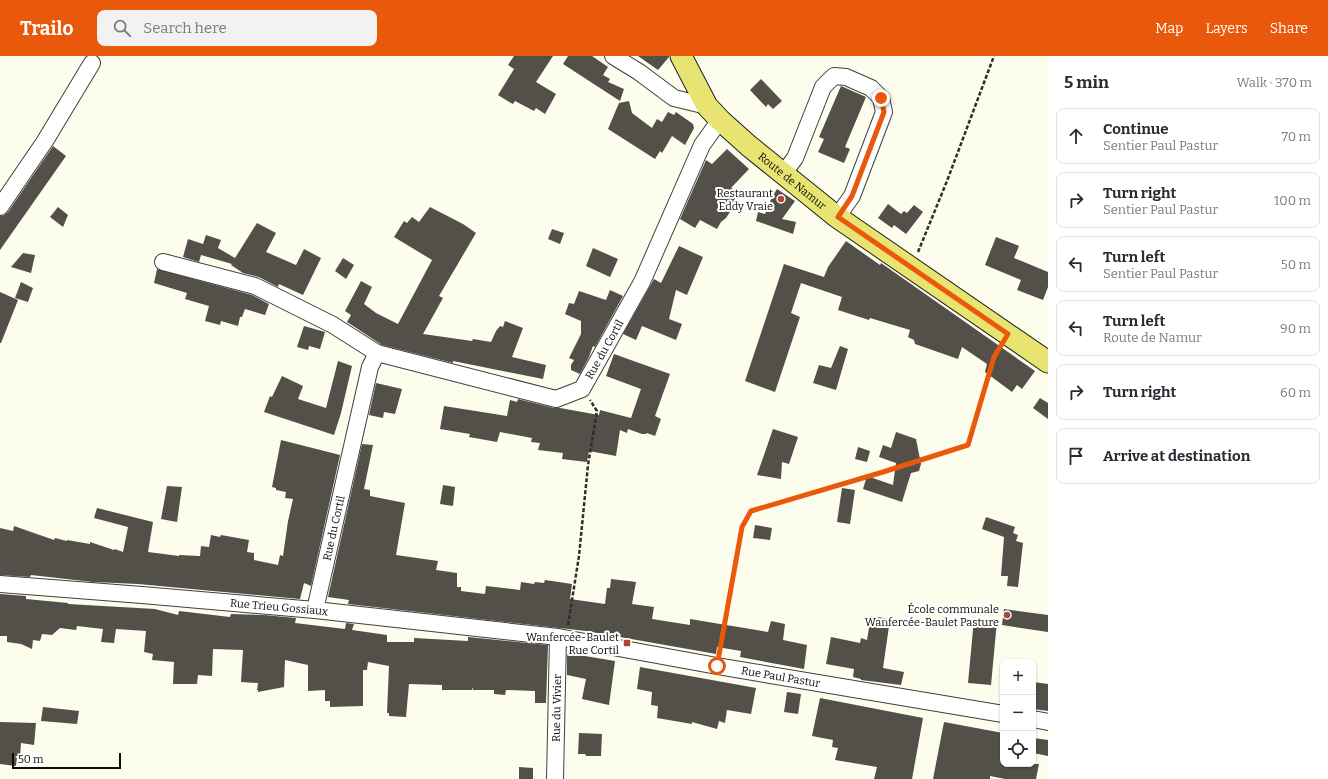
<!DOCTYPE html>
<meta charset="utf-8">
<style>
body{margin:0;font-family:Bitter,serif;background:#f2f2f3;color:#2b2b33}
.controls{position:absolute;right:12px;bottom:12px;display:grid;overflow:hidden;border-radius:8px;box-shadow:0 1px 3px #0004}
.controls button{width:36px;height:36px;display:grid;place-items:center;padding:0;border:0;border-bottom:1px solid #e1e1e2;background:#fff;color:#2b2b33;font:20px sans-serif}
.scale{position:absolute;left:12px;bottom:10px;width:109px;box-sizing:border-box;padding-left:4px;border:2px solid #0c0c0c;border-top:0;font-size:11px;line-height:14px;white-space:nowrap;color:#0c0c0c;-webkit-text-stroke:3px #fff;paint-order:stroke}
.stop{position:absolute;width:12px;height:12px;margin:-9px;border:3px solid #ea580c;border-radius:50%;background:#fff}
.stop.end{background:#ea580c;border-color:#fff;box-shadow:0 1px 4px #0008}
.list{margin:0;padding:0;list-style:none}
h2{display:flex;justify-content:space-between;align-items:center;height:52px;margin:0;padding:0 16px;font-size:17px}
h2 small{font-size:13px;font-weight:400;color:#7c7c81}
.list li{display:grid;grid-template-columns:26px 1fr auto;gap:12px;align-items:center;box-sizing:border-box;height:56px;margin:0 8px 8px;padding:0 8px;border:1px solid #e1e1e2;border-radius:8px}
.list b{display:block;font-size:15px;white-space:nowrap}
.list p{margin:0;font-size:13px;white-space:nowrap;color:#7c7c81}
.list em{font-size:13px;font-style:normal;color:#7c7c81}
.icon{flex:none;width:22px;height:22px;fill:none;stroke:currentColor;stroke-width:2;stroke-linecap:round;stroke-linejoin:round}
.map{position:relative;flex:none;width:1048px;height:723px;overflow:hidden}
header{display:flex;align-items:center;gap:24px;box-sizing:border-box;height:56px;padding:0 20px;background:#ea580c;color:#fff}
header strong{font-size:19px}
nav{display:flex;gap:22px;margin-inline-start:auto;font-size:14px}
.search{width:280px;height:36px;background:#f2f2f3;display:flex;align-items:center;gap:10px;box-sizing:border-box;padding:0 14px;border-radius:8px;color:#7c7c81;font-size:15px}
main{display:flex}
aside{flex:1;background:#fff}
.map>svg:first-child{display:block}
.building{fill:#534f49}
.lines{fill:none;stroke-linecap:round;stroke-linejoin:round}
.minor-casing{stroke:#3f3f3f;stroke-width:18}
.major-casing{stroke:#1d1d1d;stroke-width:23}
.path{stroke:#2e2e2e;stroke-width:2.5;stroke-dasharray:4 2;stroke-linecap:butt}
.minor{stroke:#fff;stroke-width:16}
.major{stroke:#e8e471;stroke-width:21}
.route{stroke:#ea580c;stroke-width:5}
.poi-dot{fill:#ab4835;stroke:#fff;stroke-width:1.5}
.labels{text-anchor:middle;stroke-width:4;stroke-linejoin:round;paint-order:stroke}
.street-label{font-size:11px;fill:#0c0c0c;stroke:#fff}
.poi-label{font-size:11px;fill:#0c0c0c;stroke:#fff;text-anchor:end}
</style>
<header>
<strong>Trailo</strong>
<div class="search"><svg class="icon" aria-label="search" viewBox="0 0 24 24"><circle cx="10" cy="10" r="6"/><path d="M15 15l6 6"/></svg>Search here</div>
<nav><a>Map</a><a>Layers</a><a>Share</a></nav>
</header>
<main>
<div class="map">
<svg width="1048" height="723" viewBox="0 0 1048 723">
<rect width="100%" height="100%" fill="#fdfded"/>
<path class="building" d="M 514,0 L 553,0 L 536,26 L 556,38 L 545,58 L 536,52 L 534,55 L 515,45 L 513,48 L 511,47 L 498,39 L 514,13 L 508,9 Z
M 568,0 L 592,0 L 608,11 L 603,19 L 610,23 L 608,26 L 624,33 L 620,45 L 563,8 Z
M 638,0 L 669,0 L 669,1 L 658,14 Z
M 761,23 L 782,45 L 773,53 L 768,48 L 766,51 L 750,34 Z
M 841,30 L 866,41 L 845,91 L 850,93 L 844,107 L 818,96 L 824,83 L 819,81 Z
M 629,45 L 632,57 L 652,72 L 657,63 L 662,66 L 668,56 L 674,59 L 676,56 L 693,68 L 694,72 L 685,89 L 672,80 L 662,97 L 660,95 L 655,103 L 608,73 L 619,47 Z
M 53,90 L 66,100 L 0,194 L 0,160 L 4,159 L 8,156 Z
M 727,93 L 749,113 L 731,132 L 739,136 L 728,155 L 730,156 L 726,162 L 721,166 L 717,173 L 700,164 L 695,172 L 680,163 L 706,104 L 712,108 Z
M 777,133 L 795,145 L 782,163 L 796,166 L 793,178 L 756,165 L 758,156 L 765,158 L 772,141 Z
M 888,148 L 901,158 L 904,155 L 907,157 L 914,149 L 923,156 L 906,178 L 894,169 L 892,172 L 878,162 Z
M 58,151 L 68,159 L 63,171 L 50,161 Z
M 430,151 L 463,168 L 476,177 L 439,240 L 443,242 L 423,278 L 472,285 L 473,283 L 491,286 L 496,275 L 500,270 L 503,271 L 505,265 L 523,272 L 512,301 L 546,309 L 543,323 L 453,305 L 453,307 L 382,289 L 347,266 L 351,259 L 345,255 L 361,225 L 372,231 L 364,248 L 376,257 L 398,268 L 432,204 L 394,181 L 404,165 L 407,167 L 412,161 L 419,166 Z
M 257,167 L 276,177 L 266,196 L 296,209 L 304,193 L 321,202 L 303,239 L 279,228 L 278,231 L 259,221 L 243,217 L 231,209 L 232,208 L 201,199 L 199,206 L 183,201 L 188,183 L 203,188 L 206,179 L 221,184 L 218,192 L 235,202 Z
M 552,173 L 564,177 L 560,188 L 548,183 Z
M 996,181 L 1019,190 L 1014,202 L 1048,216 L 1048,231 L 1043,244 L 1017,234 L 1021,224 L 985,209 Z
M 846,185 L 880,209 L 881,207 L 1035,315 L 1022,333 L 1017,329 L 1012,336 L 985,316 L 987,308 L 962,291 L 958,303 L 915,288 L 914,284 L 908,281 L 910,274 L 870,262 L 869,264 L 838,254 L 842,241 L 801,227 L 791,257 L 800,261 L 775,336 L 745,325 L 784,208 L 824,221 L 828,211 Z
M 679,190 L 703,201 L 687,239 L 676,234 L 669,263 L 682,268 L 676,284 L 642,270 L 636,284 L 623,278 L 654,223 L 661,227 Z
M 593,192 L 618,203 L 610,221 L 586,210 Z
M 23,197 L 35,199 L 31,217 L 11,211 Z
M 343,202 L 354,209 L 346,223 L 335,215 Z
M 157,213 L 252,239 L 269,248 L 265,259 L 245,253 L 242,261 L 240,261 L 238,270 L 221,265 L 220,269 L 205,265 L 209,250 L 185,243 L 187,237 L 154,227 Z
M 21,226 L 33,232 L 28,246 L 15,242 Z
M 610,234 L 623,240 L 595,291 L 593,290 L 589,301 L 580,318 L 571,314 L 571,309 L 574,304 L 569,302 L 581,278 L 581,265 L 565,258 L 569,247 L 574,248 L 579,235 L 606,244 Z
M 0,236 L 18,244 L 1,287 L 0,287 Z
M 304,270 L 325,276 L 320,293 L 309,290 L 308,294 L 297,291 Z
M 840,290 L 848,293 L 836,334 L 813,327 L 819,309 L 831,312 Z
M 614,298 L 670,318 L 655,360 L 661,363 L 655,380 L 647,377 L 646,378 L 642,378 L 628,373 L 627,377 L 620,374 L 616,400 L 589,395 L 587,406 L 562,403 L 563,397 L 538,394 L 540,387 L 531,386 L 532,382 L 500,376 L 497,386 L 469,381 L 470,378 L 440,373 L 444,350 L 507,360 L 510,344 L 517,346 L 518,343 L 554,352 L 560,352 L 599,359 L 600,354 L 631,362 L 641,333 L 606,320 Z
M 338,305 L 352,310 L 341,357 L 334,379 L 264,356 L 270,340 L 272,341 L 282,320 L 303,330 L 298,343 L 326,352 Z
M 376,327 L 402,333 L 395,358 L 384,356 L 383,362 L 369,359 Z
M 1040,342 L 1048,347 L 1048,363 L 1033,352 Z
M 773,373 L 798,381 L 789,408 L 782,406 L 781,423 L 757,419 Z
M 896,376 L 916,383 L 921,408 L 919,415 L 911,417 L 902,446 L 863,433 L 867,420 L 893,429 L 896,407 L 879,401 L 883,389 L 891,392 Z
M 281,384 L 340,399 L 311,530 L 304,527 L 300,543 L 138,528 L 93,526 L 31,519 L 30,521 L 0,519 L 0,472 L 13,475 L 14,470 L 54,484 L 55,482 L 67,485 L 67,484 L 90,488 L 90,486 L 114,494 L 115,493 L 123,496 L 128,471 L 94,462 L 97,452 L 153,466 L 148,496 L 179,500 L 179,499 L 200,500 L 201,490 L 209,491 L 211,479 L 220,481 L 221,479 L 249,484 L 247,496 L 254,497 L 254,504 L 278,509 L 280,499 L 283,500 L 288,465 L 293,443 L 285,442 L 286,436 L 276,434 L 276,432 L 272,431 Z
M 362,388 L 373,389 L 364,433 L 370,434 L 370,440 L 405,447 L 396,499 L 438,505 L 436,514 L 457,517 L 457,531 L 461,531 L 461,535 L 485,538 L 486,530 L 520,534 L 521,526 L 534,528 L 535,526 L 544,527 L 545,524 L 572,528 L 570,543 L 605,548 L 607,532 L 610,532 L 611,523 L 636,526 L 632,548 L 654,551 L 652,563 L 690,569 L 690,563 L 768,576 L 771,565 L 785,568 L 783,584 L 807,589 L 804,613 L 740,601 L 741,595 L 717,591 L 716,598 L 586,575 L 348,548 L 349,544 L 328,541 Z
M 858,391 L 870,395 L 867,406 L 855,403 Z
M 443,429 L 455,431 L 453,450 L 440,448 Z
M 167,430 L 182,431 L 177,466 L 161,463 Z
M 842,432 L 855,434 L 850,468 L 837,466 Z
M 986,461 L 1015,471 L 1013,477 L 1018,479 L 1016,485 L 1023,487 L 1018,531 L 1007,530 L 1008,520 L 1001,520 L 1004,481 L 982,473 Z
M 755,469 L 772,472 L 770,484 L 753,482 Z
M 0,538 L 26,540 L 26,543 L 68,547 L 68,548 L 155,553 L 178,559 L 179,555 L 230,561 L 231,558 L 264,559 L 296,562 L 295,567 L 345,573 L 346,567 L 354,568 L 352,574 L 387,579 L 387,586 L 414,586 L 414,582 L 468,585 L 468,581 L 548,589 L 546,647 L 535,647 L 535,635 L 506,634 L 505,639 L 494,638 L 494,634 L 473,634 L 473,631 L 472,634 L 442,634 L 442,629 L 409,628 L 406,661 L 389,660 L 389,657 L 387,657 L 389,610 L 368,606 L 367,614 L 363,614 L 363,650 L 330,651 L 330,645 L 325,645 L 325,634 L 308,635 L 308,609 L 285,604 L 284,631 L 258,636 L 258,634 L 257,634 L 258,627 L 241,626 L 243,594 L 213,593 L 212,620 L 198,619 L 197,628 L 173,628 L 174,606 L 152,604 L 153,598 L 144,596 L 146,575 L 116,573 L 114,587 L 101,586 L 103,573 L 77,570 L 76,574 L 60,572 L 52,579 L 42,578 L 40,585 L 33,584 L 32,593 L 21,588 L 7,586 L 7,580 L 0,580 Z
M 1004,553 L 1048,559 L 1048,576 L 1002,569 Z
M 871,560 L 890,563 L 883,612 L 904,616 L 901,629 L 861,624 L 861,623 L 853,621 L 854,613 L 826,608 L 831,581 L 860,587 L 861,582 L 867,584 Z
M 974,563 L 997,565 L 991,629 L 968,627 Z
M 567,597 L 615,605 L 609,649 L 582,643 L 586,623 L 567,619 Z
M 640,611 L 756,632 L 751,658 L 727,654 L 725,667 L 719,665 L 717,673 L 692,666 L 692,668 L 657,662 L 658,650 L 651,649 L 652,636 L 637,633 Z
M 1033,626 L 1048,628 L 1048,655 L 1033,653 Z
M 787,636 L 801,638 L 798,658 L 784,656 Z
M 820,642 L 923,662 L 912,723 L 874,723 L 877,711 L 835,704 L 838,692 L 832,691 L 833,684 L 812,680 Z
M 43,651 L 79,655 L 77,668 L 41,665 Z
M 0,666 L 36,667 L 34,689 L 21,687 L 20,701 L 17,701 L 16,710 L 0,708 Z
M 944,666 L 1003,677 L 1003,708 L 1039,708 L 1036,723 L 1005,723 L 990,720 L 990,723 L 933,723 Z
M 579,677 L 602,678 L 601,700 L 586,700 L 585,698 L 578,698 Z
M 1033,682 L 1048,684 L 1048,700 L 1033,697 Z
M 519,711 L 533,712 L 533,723 L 519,723 Z"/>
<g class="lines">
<g class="minor-casing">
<g id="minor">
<path d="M 613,0 L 639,16 L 674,42 L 707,50"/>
<path d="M 783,118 L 795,102 L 823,31 L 834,20 L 846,21 L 871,32 L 881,42 L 884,56 L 852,140 L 837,161"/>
<path d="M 0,151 L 45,85 L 92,7"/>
<path d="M 163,206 L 255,230 L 333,269 L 377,297"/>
<path id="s1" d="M 0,528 L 142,539 L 315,554 L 558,581 L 717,610 L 1003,658"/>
<path id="s2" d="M 315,554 L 370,311 L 377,297 L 556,343 L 582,333 L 642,226 L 702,89 L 720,64"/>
<path d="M 1033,663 L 1048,666"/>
<path id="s3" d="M 555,723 L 558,581"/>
</g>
</g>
<g class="major-casing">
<g id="major">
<path id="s4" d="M 681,0 L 707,50 L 720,64 L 749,90 L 837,161 L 1048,306"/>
</g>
</g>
<path class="path" d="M 918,196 L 947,125 L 994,0
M 568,569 L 579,500 L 588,409 L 597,355 L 590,344
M 719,596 L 742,471 L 751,455 L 883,416 L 968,389 L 994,301 L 999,293"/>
<use href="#minor" class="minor"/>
<use href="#major" class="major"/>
</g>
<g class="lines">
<path class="route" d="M 717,610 L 742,471 L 751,455 L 883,416 L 968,389 L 994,301 L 1008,278 L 838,161 L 852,140 L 884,56 L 881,42"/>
</g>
<g class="poi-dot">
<circle cx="781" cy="143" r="4"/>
<circle cx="1007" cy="559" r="4"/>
<rect x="623" y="583" width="8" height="8" rx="2"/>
</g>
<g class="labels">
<g class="street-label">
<text dy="4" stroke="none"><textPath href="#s4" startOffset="170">Route de Namur</textPath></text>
<text dy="4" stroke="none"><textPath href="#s2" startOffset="523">Rue du Cortil</textPath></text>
<text dy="4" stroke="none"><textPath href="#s2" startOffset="84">Rue du Cortil</textPath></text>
<text dy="4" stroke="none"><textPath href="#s1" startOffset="280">Rue Trieu Gossiaux</textPath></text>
<text dy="4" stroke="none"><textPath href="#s1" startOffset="787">Rue Paul Pastur</textPath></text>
<text dy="4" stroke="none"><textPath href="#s3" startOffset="71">Rue du Vivier</textPath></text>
</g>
<g class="poi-label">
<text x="773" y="141">Restaurant<tspan x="773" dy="13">Eddy Vraie</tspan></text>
<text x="999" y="557">École communale<tspan x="999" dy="13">Wanfercée-Baulet Pasture</tspan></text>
<text x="619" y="585">Wanfercée-Baulet<tspan x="619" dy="13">Rue Cortil</tspan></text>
</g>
</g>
</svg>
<div class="controls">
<button>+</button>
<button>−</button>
<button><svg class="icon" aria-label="locate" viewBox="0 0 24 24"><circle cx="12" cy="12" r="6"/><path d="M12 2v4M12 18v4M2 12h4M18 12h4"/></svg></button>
</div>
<div class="scale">50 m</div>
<div class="stop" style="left:717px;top:610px"></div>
<div class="stop end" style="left:881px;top:42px"></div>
</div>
<aside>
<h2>5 min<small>Walk · 370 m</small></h2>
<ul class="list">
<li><svg class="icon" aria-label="ahead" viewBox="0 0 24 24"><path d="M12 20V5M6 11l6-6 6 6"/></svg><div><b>Continue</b><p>Sentier Paul Pastur</p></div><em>70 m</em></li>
<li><svg class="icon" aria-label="right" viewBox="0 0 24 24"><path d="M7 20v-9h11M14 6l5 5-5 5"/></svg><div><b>Turn right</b><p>Sentier Paul Pastur</p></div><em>100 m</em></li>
<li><svg class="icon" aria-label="left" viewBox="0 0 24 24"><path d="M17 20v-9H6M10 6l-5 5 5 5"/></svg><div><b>Turn left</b><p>Sentier Paul Pastur</p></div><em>50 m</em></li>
<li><svg class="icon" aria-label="left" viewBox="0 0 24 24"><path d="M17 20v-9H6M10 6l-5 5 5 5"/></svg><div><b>Turn left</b><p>Route de Namur</p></div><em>90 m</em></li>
<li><svg class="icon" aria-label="right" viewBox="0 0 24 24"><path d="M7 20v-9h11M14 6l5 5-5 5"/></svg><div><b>Turn right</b></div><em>60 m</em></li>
<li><svg class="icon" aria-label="arrive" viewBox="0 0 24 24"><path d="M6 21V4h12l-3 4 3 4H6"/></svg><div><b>Arrive at destination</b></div></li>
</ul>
</aside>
</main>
